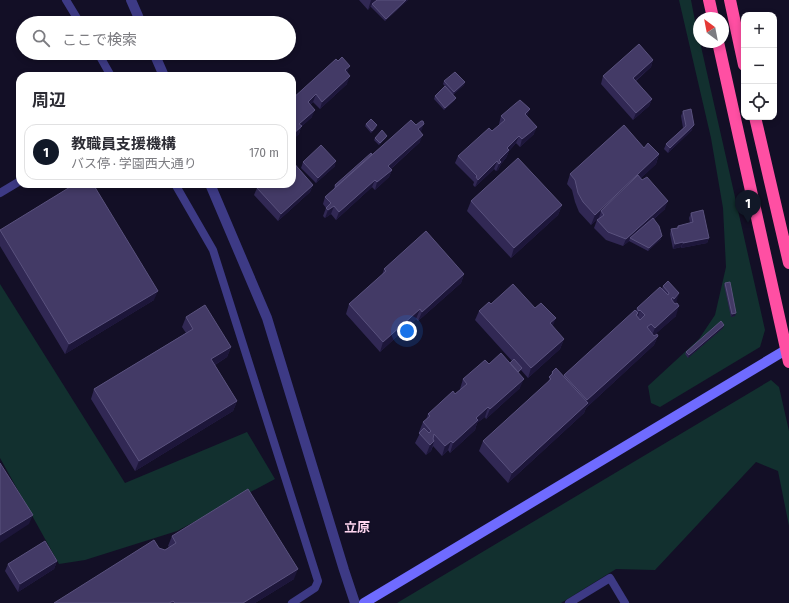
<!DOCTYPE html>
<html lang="ja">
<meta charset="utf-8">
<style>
body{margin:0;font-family:"Fira Sans Condensed","Noto Sans JP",sans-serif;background:#f7f7f7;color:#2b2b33}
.controls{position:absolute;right:12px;top:12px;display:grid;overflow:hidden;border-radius:8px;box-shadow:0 2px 6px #0003}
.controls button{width:36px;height:36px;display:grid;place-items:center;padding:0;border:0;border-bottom:1px solid #e1e1e2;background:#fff;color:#2b2b33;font:20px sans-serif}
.compass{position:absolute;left:693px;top:12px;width:36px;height:36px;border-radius:50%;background:#fff;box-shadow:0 2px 6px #0003;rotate:328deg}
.you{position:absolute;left:407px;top:331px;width:14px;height:14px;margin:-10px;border:3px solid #fff;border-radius:50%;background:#1a73e8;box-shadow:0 0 0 6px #1a73e833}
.badge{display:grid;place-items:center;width:26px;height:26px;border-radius:50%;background:#111827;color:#fff;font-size:13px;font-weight:700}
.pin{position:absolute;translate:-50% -33px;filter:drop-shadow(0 1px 2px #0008)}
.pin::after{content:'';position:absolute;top:21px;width:14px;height:12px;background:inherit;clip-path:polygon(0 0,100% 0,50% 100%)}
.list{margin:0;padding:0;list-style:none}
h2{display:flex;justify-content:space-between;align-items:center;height:52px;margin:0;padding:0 16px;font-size:17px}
h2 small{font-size:13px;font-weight:400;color:#7c7c81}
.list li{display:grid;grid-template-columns:26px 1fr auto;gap:12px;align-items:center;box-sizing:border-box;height:56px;margin:0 8px 8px;padding:0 8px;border:1px solid #e1e1e2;border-radius:12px}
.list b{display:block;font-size:15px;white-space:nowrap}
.list p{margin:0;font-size:13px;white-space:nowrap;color:#7c7c81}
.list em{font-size:13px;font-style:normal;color:#7c7c81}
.icon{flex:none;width:22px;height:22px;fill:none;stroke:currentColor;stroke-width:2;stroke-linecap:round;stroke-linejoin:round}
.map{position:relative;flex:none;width:789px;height:603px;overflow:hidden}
.search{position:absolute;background:#fff;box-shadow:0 2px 6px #0003;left:16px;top:16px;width:280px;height:44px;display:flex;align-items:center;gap:10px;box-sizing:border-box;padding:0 14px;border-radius:22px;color:#7c7c81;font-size:15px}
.panel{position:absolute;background:#fff;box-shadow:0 2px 6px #0003;left:16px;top:72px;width:280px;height:116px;border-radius:12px}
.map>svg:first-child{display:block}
.green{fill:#12302f}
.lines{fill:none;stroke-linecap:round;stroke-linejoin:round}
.lane{stroke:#3d3a85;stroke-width:8}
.street{stroke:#3d3a85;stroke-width:10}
.secondary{stroke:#6f6bff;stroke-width:10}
.highway{stroke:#ff4fa3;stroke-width:12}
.wall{fill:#312854}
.shaded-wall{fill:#1d163a}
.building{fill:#433a66;stroke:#5a527e}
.labels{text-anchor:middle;stroke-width:3;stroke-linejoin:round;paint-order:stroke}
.quarter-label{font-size:13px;font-weight:bold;fill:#ffd6f0;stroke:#130f26}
</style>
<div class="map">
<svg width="789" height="603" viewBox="0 0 789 603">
<rect width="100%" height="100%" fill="#130f26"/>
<path class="green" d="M 679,0 L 691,0 L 699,42 L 700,42 L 765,330 L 760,347 L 660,407 L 651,403 L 648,386 L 699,339 L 715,315 L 726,267 L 723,208 L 711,138 Z
M 0,284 L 125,483 L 247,432 L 275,479 L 177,531 L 85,560 L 59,564 L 0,458 Z
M 771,380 L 779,387 L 789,431 L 789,526 L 778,471 L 756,462 L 655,570 L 616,569 L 561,603 L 397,603 Z"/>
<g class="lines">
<path class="lane" d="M 66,0 L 80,23
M 98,53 L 111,76
M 175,184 L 213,250 L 318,581 L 315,588 L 292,603
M 0,193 L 20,181
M 569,603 L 610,578 L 625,603"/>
<path class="street" d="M 131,0 L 141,23
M 154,53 L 164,76
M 210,184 L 267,318 L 344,570 L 355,603"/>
<path class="secondary" d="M 364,603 L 789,348"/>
<path class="highway" d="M 709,0 L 713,18
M 730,0 L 744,65
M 718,42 L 789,362
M 755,117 L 789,263"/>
</g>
<path class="wall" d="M 359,0 L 408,0 L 385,21 L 371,7 L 371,6 L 368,10 Z
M 653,60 L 651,67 L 636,81 L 652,99 L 649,106 L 633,120 L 601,84 L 603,76 Z
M 347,73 L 347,84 L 320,109 L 313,102 L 310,105 L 312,117 L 301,127 L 299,134 L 292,140 L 292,99 Z
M 444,81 L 465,82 L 464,85 L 453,95 L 443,84 Z
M 435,96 L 455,100 L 444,110 L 434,99 Z
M 683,111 L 692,130 L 668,153 L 664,149 L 666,144 L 683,128 L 681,116 Z
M 501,116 L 527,117 L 534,134 L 520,147 L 516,143 L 509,151 L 506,158 L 501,164 L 498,170 L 496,171 L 494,169 L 475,187 L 473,185 L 474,182 L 455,163 L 458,156 L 492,131 L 499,125 L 499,124 Z
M 366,124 L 376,128 L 371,133 L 365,126 Z
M 420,132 L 420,142 L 391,169 L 392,170 L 389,177 L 375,190 L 372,187 L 336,220 L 331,214 L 325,218 L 323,216 L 326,208 L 323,204 L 325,197 L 335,188 L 334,188 L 335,185 L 372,154 L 421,132 Z
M 375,138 L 386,138 L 379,145 L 374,140 Z
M 644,148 L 659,154 L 656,164 L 641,178 L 665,209 L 654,219 L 661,239 L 648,251 L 629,241 L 623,246 L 606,240 L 594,228 L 597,220 L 599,219 L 599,218 L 591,225 L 579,212 L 575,202 L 572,190 L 567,184 L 570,174 Z
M 303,162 L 335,166 L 316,183 L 301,168 Z
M 313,185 L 310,192 L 278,221 L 254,195 L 257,188 Z
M 471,201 L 562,205 L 558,215 L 511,258 L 467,211 Z
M 691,213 L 709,238 L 707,243 L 681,248 L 681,247 L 673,249 L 670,234 L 671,229 L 677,228 L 678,226 L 690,223 L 689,218 Z
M 0,230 L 154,300 L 65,354 L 0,246 Z
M 384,269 L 464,274 L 461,283 L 418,321 L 416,319 L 380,352 L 346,314 L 349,304 L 382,275 Z
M 668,281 L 676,303 L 675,304 L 676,316 L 654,335 L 658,336 L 654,345 L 586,408 L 584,413 L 508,483 L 479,451 L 483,441 L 548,382 L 552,372 L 563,377 L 564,375 L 636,311 L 637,308 L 662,288 L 663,286 Z
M 725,283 L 735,316 L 731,317 L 724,285 Z
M 491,304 L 535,308 L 564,339 L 560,349 L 528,378 L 521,370 L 518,373 L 520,388 L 486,419 L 485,417 L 477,423 L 475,430 L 450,453 L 448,450 L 442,456 L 433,446 L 431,451 L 426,455 L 415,443 L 420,433 L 419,432 L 423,422 L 426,420 L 428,414 L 455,394 L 460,390 L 460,389 L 463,379 L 489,364 L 510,363 L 512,361 L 475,320 L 479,311 Z
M 186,317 L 231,347 L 227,357 L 215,365 L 237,401 L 233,411 L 135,471 L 91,399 L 94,389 L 186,333 L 182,327 Z
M 723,328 L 688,358 L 685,354 L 686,352 Z
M 172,536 L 294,579 L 255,603 L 54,603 L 159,548 L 165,550 L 169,547 L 168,546 Z
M 57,561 L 54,569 L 18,592 L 5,571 L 8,564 Z"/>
<path class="shaded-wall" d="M 371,0 L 378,0 L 372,4 L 371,6 L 368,10 Z
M 406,0 L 408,0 L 385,21 L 386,19 Z
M 653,60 L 651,67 L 630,85 L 633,78 Z
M 350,66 L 347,73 L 345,70 Z
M 350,76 L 347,84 L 320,109 L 322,102 Z
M 465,82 L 464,85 L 453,95 L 454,92 Z
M 316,94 L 313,102 L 305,110 L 308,102 Z
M 456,98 L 455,100 L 444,110 L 445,108 Z
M 652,99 L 649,106 L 633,120 L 636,113 Z
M 530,109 L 527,117 L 525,114 Z
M 315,110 L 312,117 L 301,127 L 299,134 L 292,140 L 292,135 L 299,124 Z
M 424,124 L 421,132 L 415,137 L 418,129 Z
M 377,125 L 376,128 L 371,133 L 372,131 Z
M 694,125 L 692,130 L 668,153 L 670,148 Z
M 537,127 L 534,134 L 520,147 L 522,139 Z
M 423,135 L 420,142 L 385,174 L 388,166 Z
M 387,136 L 386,138 L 379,145 L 380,143 Z
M 519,136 L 516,143 L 509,151 L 506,158 L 501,164 L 498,170 L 496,171 L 499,164 L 499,160 L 507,148 Z
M 659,154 L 656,164 L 603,214 L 601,211 L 599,218 L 591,225 L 595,215 Z
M 336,161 L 335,166 L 316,183 L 318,178 Z
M 497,161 L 494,169 L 475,187 L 478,180 Z
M 392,170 L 389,177 L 375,190 L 377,182 Z
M 375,180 L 372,187 L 336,220 L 339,212 Z
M 313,185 L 310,192 L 278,221 L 281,214 Z
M 668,201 L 665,209 L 631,239 L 630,238 L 629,241 L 623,246 L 626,239 Z
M 562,205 L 558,215 L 511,258 L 514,248 Z
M 334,206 L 331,214 L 325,218 L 328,210 Z
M 662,236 L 661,239 L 648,251 L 649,248 Z
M 709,238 L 707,243 L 681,248 L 683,243 Z
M 683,242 L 681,247 L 673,249 L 675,244 Z
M 464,274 L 461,283 L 418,321 L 422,312 Z
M 158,291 L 154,300 L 65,354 L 69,344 Z
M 679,293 L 676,303 L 670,308 L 674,299 Z
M 679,306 L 676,316 L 651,338 L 655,328 Z
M 420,309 L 416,319 L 380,352 L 383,342 Z
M 640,310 L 637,320 L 636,321 L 639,311 Z
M 736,313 L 735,316 L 731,317 L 732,314 Z
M 556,318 L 552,328 L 550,323 Z
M 724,325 L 723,328 L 688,358 L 689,355 Z
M 658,336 L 654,345 L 586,408 L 584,413 L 508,483 L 512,473 L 585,406 L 587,400 Z
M 564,339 L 560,349 L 528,378 L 531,368 Z
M 231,347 L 227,357 L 208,369 L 211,359 Z
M 524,379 L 520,388 L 486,419 L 490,409 Z
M 237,401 L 233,411 L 135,471 L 139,461 Z
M 488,407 L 485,417 L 477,423 L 475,430 L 450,453 L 453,443 L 476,418 Z
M 434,441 L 431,451 L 426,455 L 430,445 Z
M 451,441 L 448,450 L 442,456 L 445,446 Z
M 33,515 L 29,524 L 0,543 L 0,535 Z
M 57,561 L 54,569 L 18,592 L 20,584 Z
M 298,569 L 294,579 L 255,603 L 243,603 Z"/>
<path class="building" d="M 377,0 L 406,0 L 386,19 L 372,4 Z
M 639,44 L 653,60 L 633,78 L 652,99 L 636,113 L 603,76 Z
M 342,57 L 350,66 L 345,70 L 350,76 L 322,102 L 316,94 L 308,102 L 315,110 L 299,124 L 302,126 L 292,135 L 292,99 L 336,59 L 338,61 Z
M 455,72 L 465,82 L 454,92 L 444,81 Z
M 445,86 L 456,98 L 445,108 L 435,96 Z
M 520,100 L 530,109 L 525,114 L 537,127 L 522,139 L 519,136 L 507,148 L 509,150 L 499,160 L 501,162 L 499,164 L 497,161 L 478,180 L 476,177 L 477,176 L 458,156 L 489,128 L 492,131 L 505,120 L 501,116 L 515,104 Z
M 691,109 L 694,125 L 670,148 L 666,144 L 686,126 L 683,111 Z
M 371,119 L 377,125 L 372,131 L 366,124 Z
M 411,120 L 416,125 L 421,121 L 423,121 L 424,124 L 418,129 L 423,135 L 388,166 L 392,170 L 377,182 L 375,180 L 339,212 L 334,206 L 328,210 L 326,208 L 331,203 L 325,197 Z
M 624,125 L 644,148 L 648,143 L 659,154 L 595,215 L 583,202 L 578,193 L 575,180 L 570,174 Z
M 382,130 L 387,136 L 380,143 L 375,138 Z
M 321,145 L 336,161 L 318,178 L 303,162 Z
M 371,153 L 372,154 L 336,187 L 335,185 Z
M 518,158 L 562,205 L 514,248 L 471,201 Z
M 292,161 L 313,185 L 281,214 L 257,188 L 261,184 L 292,184 Z
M 638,175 L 642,180 L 647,177 L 668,201 L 626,239 L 608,232 L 597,220 L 604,215 L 601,211 Z
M 75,184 L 93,184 L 158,291 L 69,344 L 0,230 Z
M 703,210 L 709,238 L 683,243 L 683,242 L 675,244 L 671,229 L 678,228 L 678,226 L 693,222 L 691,213 Z
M 653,218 L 659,226 L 662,236 L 649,248 L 630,238 Z
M 426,231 L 464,274 L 422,312 L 420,309 L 383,342 L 349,304 L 386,271 L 384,269 Z
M 668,281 L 679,293 L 674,299 L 673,297 L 671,299 L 675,304 L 677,303 L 679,306 L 655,328 L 651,324 L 647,327 L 654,336 L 657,334 L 658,336 L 587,400 L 564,375 L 635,310 L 638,313 L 636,315 L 640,320 L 645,315 L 640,310 L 639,311 L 637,308 L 660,287 L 668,295 L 669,293 L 663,286 Z
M 730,282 L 736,313 L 732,314 L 725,283 Z
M 513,284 L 535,308 L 541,303 L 556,318 L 550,323 L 564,339 L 531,368 L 479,311 L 489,302 L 491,304 Z
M 205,305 L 231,347 L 211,359 L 237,401 L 139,461 L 94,389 L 193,329 L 186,317 Z
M 721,321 L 724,325 L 689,355 L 686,352 Z
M 501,353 L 524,379 L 490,409 L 488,407 L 476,418 L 478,420 L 453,443 L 451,441 L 445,446 L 434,434 L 433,439 L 434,441 L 430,445 L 419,433 L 424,428 L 429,433 L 431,431 L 423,422 L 430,416 L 428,414 L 453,391 L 455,394 L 467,384 L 463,379 L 485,360 L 489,364 Z
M 514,359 L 522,368 L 518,372 L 510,363 Z
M 556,368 L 588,403 L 512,473 L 483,441 L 551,379 L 549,377 L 553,373 L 552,372 Z
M 0,463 L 33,515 L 0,535 Z
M 248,489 L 298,569 L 243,603 L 175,603 L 173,601 L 169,603 L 54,603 L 154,540 L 159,548 L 165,550 L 176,543 L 172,536 Z
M 45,541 L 57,561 L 20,584 L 8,564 Z"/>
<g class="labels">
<g class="quarter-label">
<text x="357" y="532">立原</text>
</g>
</g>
</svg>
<div class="controls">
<button>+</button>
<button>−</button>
<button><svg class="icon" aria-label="locate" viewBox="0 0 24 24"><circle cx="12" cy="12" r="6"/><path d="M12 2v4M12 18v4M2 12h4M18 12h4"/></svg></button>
</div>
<svg class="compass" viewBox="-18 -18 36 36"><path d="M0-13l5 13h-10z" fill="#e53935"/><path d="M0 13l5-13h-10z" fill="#7c7c81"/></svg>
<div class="you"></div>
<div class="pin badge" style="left:748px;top:223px">1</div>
<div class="search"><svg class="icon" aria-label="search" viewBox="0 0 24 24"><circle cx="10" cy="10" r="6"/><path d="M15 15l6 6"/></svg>ここで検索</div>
<section class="panel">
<h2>周辺<small></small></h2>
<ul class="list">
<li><span class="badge">1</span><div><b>教職員支援機構</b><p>バス停 · 学園西大通り</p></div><em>170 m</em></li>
</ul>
</section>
</div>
